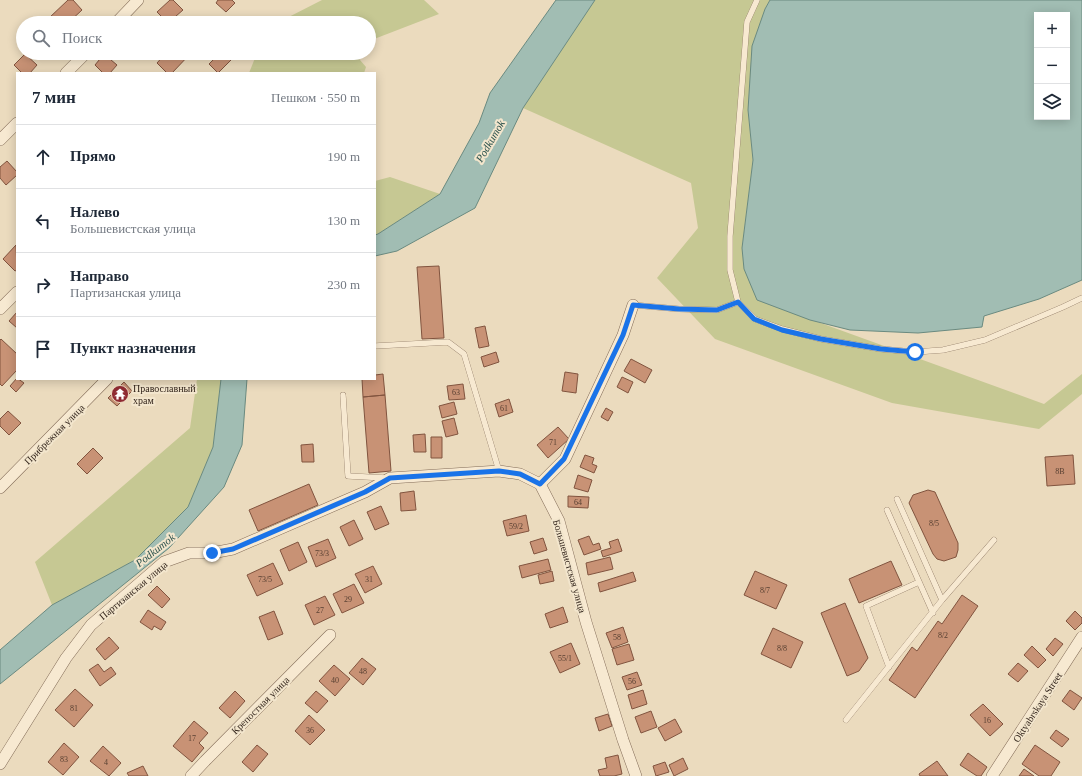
<!DOCTYPE html>
<html lang="ru">
<meta charset="utf-8">
<style>
body{margin:0;font-family:"Times New Roman",serif;background:#f2f2f3;color:#1f2937}
.controls{position:absolute;right:12px;top:12px;display:grid;overflow:hidden;border-radius:0px;box-shadow:0 2px 10px #0003}
.controls button{width:36px;height:36px;display:grid;place-items:center;padding:0;border:0;border-bottom:1px solid #e0e1e3;background:#fff;color:#1f2937;font:20px sans-serif}
.stop{position:absolute;width:12px;height:12px;margin:-9px;border:3px solid #1a73e8;border-radius:50%;background:#fff}
.stop.end{background:#1a73e8;border-color:#fff;box-shadow:0 1px 4px #0008}
.list{margin:0;padding:0;list-style:none}
h2{display:flex;justify-content:space-between;align-items:center;height:52px;margin:0;padding:0 16px;font-size:17px}
h2 small{font-size:13px;font-weight:400;color:#747a83}
.list li{display:grid;grid-template-columns:26px 1fr auto;gap:12px;align-items:center;box-sizing:border-box;height:64px;padding:0 16px;border-top:1px solid #e0e1e3}
.list b{display:block;font-size:15px;white-space:nowrap}
.list p{margin:0;font-size:13px;white-space:nowrap;color:#747a83}
.list em{font-size:13px;font-style:normal;color:#747a83}
.icon{flex:none;width:22px;height:22px;fill:none;stroke:currentColor;stroke-width:2;stroke-linecap:round;stroke-linejoin:round}
.map{position:relative;flex:none;width:1082px;height:776px;overflow:hidden}
.search{position:absolute;background:#fff;box-shadow:0 2px 10px #0003;left:16px;top:16px;width:360px;height:44px;display:flex;align-items:center;gap:10px;box-sizing:border-box;padding:0 14px;border-radius:22px;color:#747a83;font-size:15px}
.panel{position:absolute;background:#fff;box-shadow:0 2px 10px #0003;left:16px;top:72px;width:360px;height:308px;border-radius:0px}
.map>svg:first-child{display:block}
.green{fill:#c6c893}
.water{fill:#a1bdb3;stroke:#6a8a80;fill-rule:evenodd}
.building{fill:#c89275;stroke:#81543f}
.lines{fill:none;stroke-linecap:round;stroke-linejoin:round}
.lane-casing{stroke:#836c58;stroke-width:6}
.street-casing{stroke:#836c58;stroke-width:12}
.lane{stroke:#f7e9d1;stroke-width:5.5}
.street{stroke:#f7e9d1;stroke-width:11}
.route{stroke:#1a73e8;stroke-width:5}
.labels{text-anchor:middle;stroke-width:4;stroke-linejoin:round;paint-order:stroke}
.number-label{font-size:8px;fill:#584032}
.poi-label{font-size:10px;fill:#33251c;stroke:#f3e6cd;text-anchor:start}
.street-label{font-size:10px;fill:#33251c;stroke:#f3e6cd}
.water-label{font-size:11px;font-style:italic;fill:#2c524d;stroke:#f3e6cd}
</style>
<div class="map">
<svg width="1082" height="776" viewBox="0 0 1082 776">
<rect width="100%" height="100%" fill="#ebdbbe"/>
<path class="green" d="M 322,0 L 424,0 L 439,14 L 369,41 L 369,23 L 277,23 Z
M 595,0 L 770,0 L 765,9 L 748,110 L 753,160 L 742,248 L 757,300 L 1044,404 L 1082,374 L 1082,394 L 1039,429 L 892,403 L 715,339 L 657,278 L 698,228 L 691,183 L 523,108 Z
M 257,53 L 354,53 L 366,67 L 364,73 L 249,73 Z
M 390,177 L 440,194 L 378,234 L 375,235 L 375,181 Z
M 197,379 L 221,379 L 213,447 L 188,507 L 135,560 L 52,605 L 35,562 L 190,428 Z"/>
<path class="water" d="M 556,0 L 595,0 L 523,108 L 475,208 L 397,251 L 375,256 L 375,235 L 378,234 L 440,194 L 479,123 L 490,93 Z
M 770,0 L 1082,0 L 1082,280 L 1039,299 L 984,316 L 982,327 L 918,333 L 850,330 L 810,320 L 757,300 L 744,269 L 742,248 L 753,160 L 748,110 L 752,46 L 765,9 ZM 1037,15 L 1067,15 L 1067,117 L 1037,117 Z
M 221,379 L 247,379 L 242,445 L 224,487 L 169,548 L 0,684 L 0,650 L 52,605 L 135,560 L 188,507 L 213,447 Z"/>
<path class="building" d="M 68,0 L 73,0 L 82,10 L 68,23 L 55,23 L 49,18 Z
M 170,0 L 173,0 L 183,10 L 168,23 L 157,12 Z
M 218,0 L 232,0 L 235,3 L 226,12 L 216,3 Z
M 166,53 L 191,53 L 172,73 L 167,73 L 157,63 Z
M 220,53 L 230,53 L 234,57 L 218,73 L 209,64 Z
M 25,54 L 37,65 L 30,73 L 22,73 L 14,65 Z
M 104,54 L 117,65 L 110,73 L 103,73 L 95,65 Z
M 7,161 L 17,172 L 17,175 L 6,185 L 0,178 L 0,167 Z
M 16,245 L 17,270 L 15,271 L 3,259 Z
M 439,266 L 444,338 L 422,339 L 417,267 Z
M 17,312 L 17,328 L 9,321 Z
M 485,326 L 489,346 L 479,348 L 475,328 Z
M 1,339 L 17,354 L 17,370 L 2,386 L 0,384 L 0,340 Z
M 496,352 L 499,362 L 484,367 L 481,357 Z
M 631,359 L 652,370 L 645,383 L 624,371 Z
M 565,372 L 578,374 L 576,393 L 562,391 Z
M 383,374 L 385,395 L 363,397 L 362,379 L 375,379 L 375,375 Z
M 622,377 L 633,382 L 628,393 L 617,387 Z
M 17,378 L 24,383 L 16,392 L 10,386 Z
M 124,382 L 132,391 L 117,406 L 108,398 Z
M 463,384 L 465,399 L 449,400 L 447,386 Z
M 385,395 L 391,471 L 369,473 L 363,397 Z
M 509,399 L 513,412 L 499,417 L 495,404 Z
M 454,402 L 457,414 L 442,418 L 439,406 Z
M 606,408 L 613,412 L 608,421 L 601,417 Z
M 8,411 L 21,423 L 9,435 L 0,426 L 0,419 Z
M 454,418 L 458,434 L 446,437 L 442,421 Z
M 558,427 L 569,439 L 548,458 L 537,445 Z
M 425,434 L 426,452 L 414,452 L 413,435 Z
M 431,437 L 442,437 L 442,458 L 431,458 Z
M 313,444 L 314,462 L 302,462 L 301,445 Z
M 93,448 L 103,458 L 87,474 L 77,464 Z
M 585,455 L 594,458 L 592,464 L 597,466 L 594,473 L 580,467 Z
M 1073,455 L 1075,484 L 1047,486 L 1045,457 Z
M 578,475 L 592,480 L 588,492 L 574,488 Z
M 309,484 L 318,505 L 258,531 L 249,510 Z
M 928,490 L 935,492 L 958,543 L 958,550 L 956,557 L 944,561 L 937,559 L 933,554 L 909,503 L 913,495 Z
M 414,491 L 416,510 L 401,511 L 400,493 Z
M 568,496 L 589,497 L 588,508 L 568,507 Z
M 381,506 L 389,524 L 375,530 L 367,512 Z
M 526,515 L 529,531 L 507,536 L 503,521 Z
M 354,520 L 363,539 L 349,546 L 340,527 Z
M 589,536 L 593,545 L 599,543 L 601,549 L 584,555 L 578,540 Z
M 543,538 L 547,550 L 534,554 L 530,542 Z
M 328,539 L 336,558 L 316,567 L 308,547 Z
M 618,539 L 622,551 L 603,557 L 601,551 L 611,548 L 609,542 Z
M 298,542 L 307,562 L 289,571 L 280,550 Z
M 610,557 L 613,569 L 588,575 L 586,563 Z
M 548,559 L 551,570 L 522,578 L 519,566 Z
M 891,561 L 902,585 L 859,603 L 849,579 Z
M 273,563 L 283,584 L 257,596 L 247,575 Z
M 373,566 L 382,584 L 365,593 L 355,574 Z
M 552,571 L 554,581 L 540,584 L 538,575 Z
M 755,571 L 787,585 L 776,609 L 744,595 Z
M 633,572 L 636,581 L 600,592 L 598,583 Z
M 354,584 L 364,603 L 342,613 L 333,594 Z
M 157,586 L 170,599 L 162,608 L 148,595 Z
M 962,595 L 978,606 L 915,698 L 889,680 L 912,647 L 917,651 L 938,621 L 942,624 Z
M 325,596 L 335,615 L 314,625 L 305,605 Z
M 845,603 L 868,658 L 859,671 L 847,676 L 821,613 Z
M 563,607 L 568,622 L 550,628 L 545,614 Z
M 148,610 L 166,622 L 161,630 L 154,626 L 152,630 L 140,622 Z
M 274,611 L 283,634 L 268,640 L 259,617 Z
M 1075,611 L 1082,618 L 1082,623 L 1075,630 L 1066,621 Z
M 623,627 L 628,642 L 612,648 L 606,633 Z
M 773,628 L 803,642 L 791,668 L 761,654 Z
M 109,637 L 119,648 L 105,660 L 96,649 Z
M 1055,638 L 1063,644 L 1053,656 L 1046,649 Z
M 571,643 L 580,664 L 560,673 L 550,652 Z
M 629,644 L 634,660 L 617,665 L 612,649 Z
M 1032,646 L 1046,660 L 1038,668 L 1024,655 Z
M 362,658 L 376,669 L 363,685 L 349,673 Z
M 1018,663 L 1028,671 L 1018,682 L 1008,674 Z
M 98,664 L 104,672 L 111,667 L 116,674 L 100,686 L 89,670 Z
M 334,665 L 350,679 L 335,696 L 319,681 Z
M 637,672 L 642,685 L 627,690 L 622,677 Z
M 75,689 L 93,705 L 74,727 L 55,710 Z
M 643,690 L 647,704 L 632,709 L 628,695 Z
M 1070,690 L 1082,698 L 1074,710 L 1062,701 Z
M 235,691 L 245,701 L 230,718 L 219,708 Z
M 316,691 L 328,701 L 317,713 L 305,703 Z
M 983,704 L 1003,724 L 990,736 L 970,715 Z
M 651,711 L 657,727 L 641,733 L 635,717 Z
M 608,714 L 612,726 L 599,731 L 595,718 Z
M 309,715 L 325,730 L 310,745 L 295,731 Z
M 675,719 L 682,732 L 665,741 L 658,728 Z
M 194,721 L 208,733 L 199,743 L 204,748 L 192,762 L 173,746 Z
M 1056,730 L 1069,739 L 1062,747 L 1050,738 Z
M 64,743 L 79,757 L 63,775 L 48,762 Z
M 257,745 L 268,754 L 253,772 L 242,762 Z
M 1035,745 L 1060,762 L 1051,776 L 1039,776 L 1022,764 Z
M 103,746 L 121,763 L 109,776 L 90,761 Z
M 968,753 L 987,767 L 981,776 L 977,776 L 960,765 Z
M 618,755 L 622,774 L 614,776 L 600,776 L 598,770 L 607,768 L 605,758 Z
M 683,758 L 688,769 L 674,776 L 669,765 Z
M 937,761 L 948,776 L 920,776 L 919,774 Z
M 665,762 L 669,772 L 656,776 L 653,766 Z
M 143,766 L 148,776 L 129,776 L 127,773 Z
M 1024,769 L 1034,776 L 1019,776 Z"/>
<g class="lines">
<g class="lane-casing">
<path id="lane" d="M 757,0 L 747,22 L 730,236 L 730,270 L 738,302 L 755,319 L 782,329 L 821,339 L 881,349 L 915,352 L 943,350 L 985,340 L 1063,307 L 1082,298
M 633,305 L 679,309 L 717,310 L 738,302
M 375,346 L 448,342 L 464,354 L 499,471
M 343,395 L 348,476 L 386,478
M 897,499 L 942,600
M 887,510 L 933,613
M 889,667 L 866,606 L 919,582
M 846,720 L 942,600 L 994,540"/>
</g>
<g class="street-casing">
<path id="street" d="M 116,23 L 138,0
M 66,73 L 86,53
M 0,140 L 17,123
M 0,309 L 17,292
M 540,484 L 559,521 L 586,622 L 623,740 L 636,776
M 540,484 L 565,459 L 623,335 L 633,305
M 0,488 L 107,379
M 0,764 L 66,658 L 91,625 L 164,562 L 189,553 L 212,553 L 233,549 L 365,492 L 390,478 L 499,471 L 520,474 L 540,484
M 191,776 L 205,761 L 330,635
M 992,776 L 1082,637"/>
</g>
<use href="#lane" class="lane"/>
<use href="#street" class="street"/>
</g>
<g class="lines">
<path class="route" d="M 212,553 L 233,549 L 365,492 L 390,478 L 499,471 L 520,474 L 540,484 L 564,459 L 623,335 L 633,305 L 679,309 L 717,310 L 738,302 L 754,319 L 782,330 L 821,339 L 881,349 L 915,352"/>
</g>
<defs>
<g id="temple-disc" transform="scale(0.9)"><circle r="9.5" fill="#8f2b32" stroke="#f3e6cd"/><path d="M0-6L5-2H3V0L6.5 2.5H4V6H1.5V3h-3V6H-4V2.5H-6.5L-3 0V-2H-5Z" fill="#fff"/></g>
</defs>
<g fill-rule="evenodd">
<use href="#temple-disc" x="120" y="394"/>
</g>
<g class="labels">
<g class="number-label">
<text x="456" y="395">63</text>
<text x="504" y="411">61</text>
<text x="553" y="445">71</text>
<text x="1060" y="474">8В</text>
<text x="578" y="505">64</text>
<text x="934" y="526">8/5</text>
<text x="516" y="529">59/2</text>
<text x="322" y="556">73/3</text>
<text x="265" y="582">73/5</text>
<text x="369" y="582">31</text>
<text x="765" y="593">8/7</text>
<text x="348" y="602">29</text>
<text x="320" y="613">27</text>
<text x="943" y="638">8/2</text>
<text x="617" y="640">58</text>
<text x="782" y="651">8/8</text>
<text x="565" y="661">55/1</text>
<text x="363" y="674">48</text>
<text x="335" y="683">40</text>
<text x="632" y="684">56</text>
<text x="74" y="711">81</text>
<text x="987" y="723">16</text>
<text x="310" y="733">36</text>
<text x="192" y="741">17</text>
<text x="64" y="762">83</text>
<text x="106" y="765">4</text>
</g>
<g class="poi-label">
<text x="133" y="392">Православный<tspan x="133" dy="12">храм</tspan></text>
</g>
<g class="street-label">
<text transform="translate(54 434) rotate(-45)" y="4">Прибрежная улица</text>
<text transform="translate(570 566) rotate(74)" y="4">Большевистская улица</text>
<text transform="translate(133 590) rotate(-40)" y="4">Партизанская улица</text>
<text transform="translate(260 705) rotate(-45)" y="4">Крепостная улица</text>
<text transform="translate(1037 707) rotate(-57)" y="4">Oktyabrskaya Street</text>
</g>
<g class="water-label">
<text transform="translate(490 141) rotate(-60)" y="4">Podkumok</text>
<text transform="translate(155 550) rotate(-38)" y="4">Podkumok</text>
</g>
</g>
</svg>
<div class="controls">
<button>+</button>
<button>−</button>
<button><svg class="icon" aria-label="layers" viewBox="0 0 24 24"><path d="M12 4l9 5-9 5-9-5zM3 14l9 5 9-5"/></svg></button>
</div>
<div class="stop" style="left:915px;top:352px"></div>
<div class="stop end" style="left:212px;top:553px"></div>
<div class="search"><svg class="icon" aria-label="search" viewBox="0 0 24 24"><circle cx="10" cy="10" r="6"/><path d="M15 15l6 6"/></svg>Поиск</div>
<section class="panel">
<h2>7 мин<small>Пешком · 550 m</small></h2>
<ul class="list">
<li><svg class="icon" aria-label="ahead" viewBox="0 0 24 24"><path d="M12 20V5M6 11l6-6 6 6"/></svg><div><b>Прямо</b></div><em>190 m</em></li>
<li><svg class="icon" aria-label="left" viewBox="0 0 24 24"><path d="M17 20v-9H6M10 6l-5 5 5 5"/></svg><div><b>Налево</b><p>Большевистская улица</p></div><em>130 m</em></li>
<li><svg class="icon" aria-label="right" viewBox="0 0 24 24"><path d="M7 20v-9h11M14 6l5 5-5 5"/></svg><div><b>Направо</b><p>Партизанская улица</p></div><em>230 m</em></li>
<li><svg class="icon" aria-label="arrive" viewBox="0 0 24 24"><path d="M6 21V4h12l-3 4 3 4H6"/></svg><div><b>Пункт назначения</b></div></li>
</ul>
</section>
</div>
